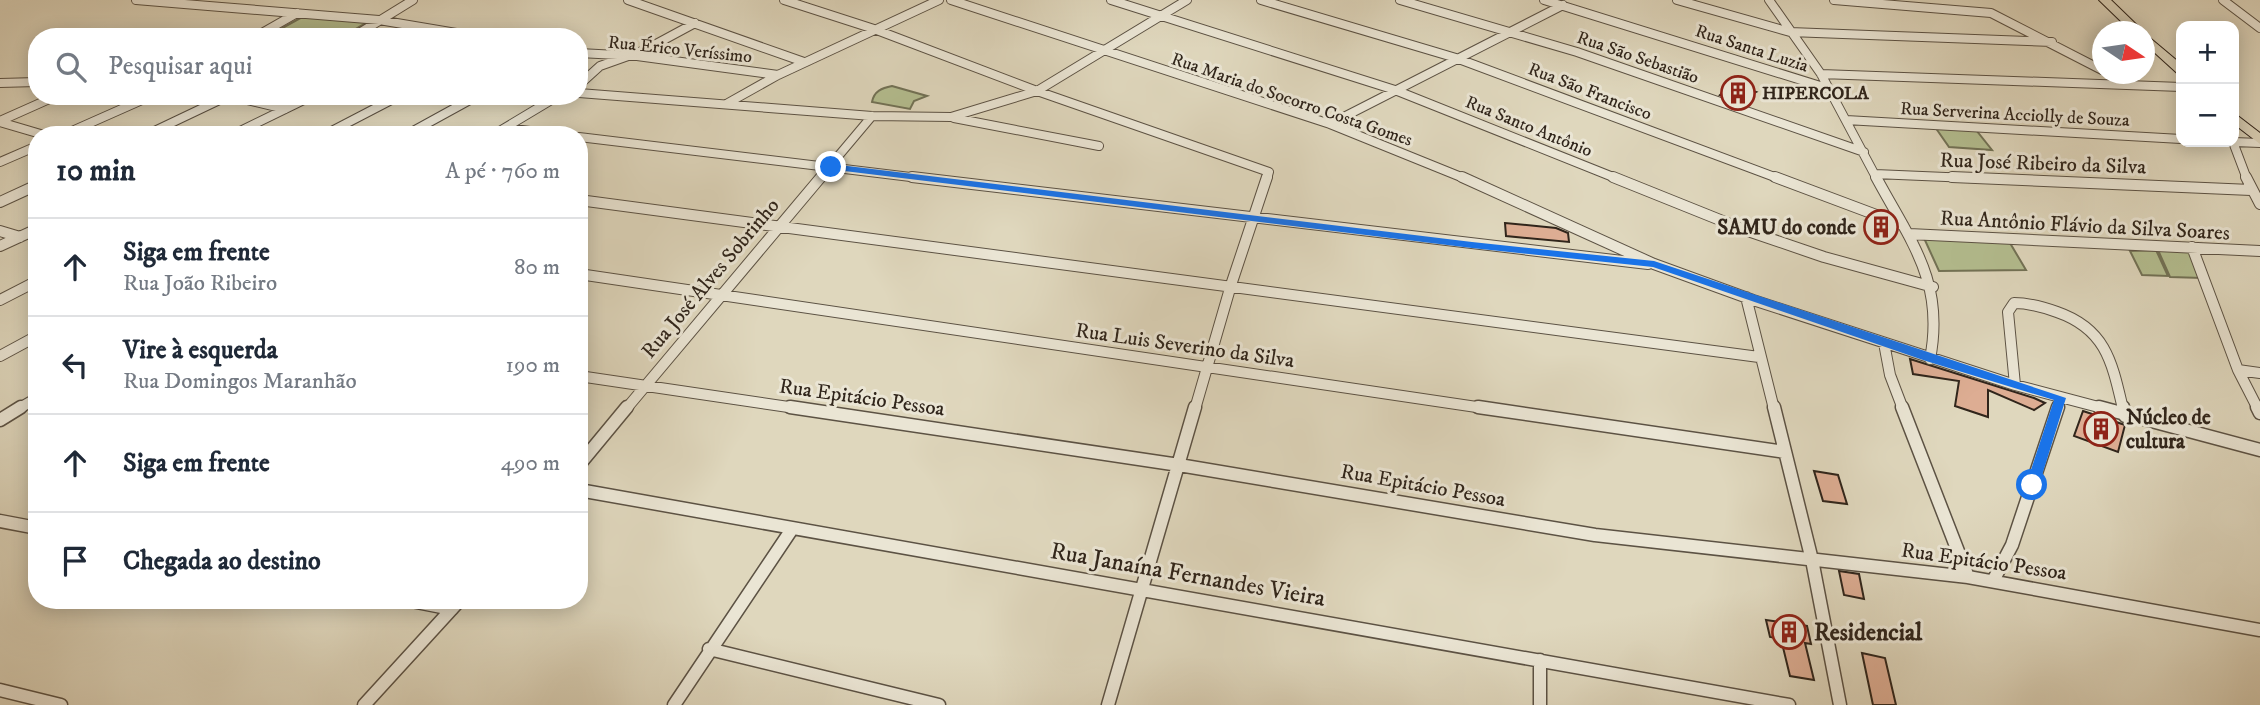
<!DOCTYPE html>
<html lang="pt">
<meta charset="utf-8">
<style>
body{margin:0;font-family:"IM FELL DW Pica",serif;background:#f2f2f3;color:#1f2937}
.controls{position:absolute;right:21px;top:21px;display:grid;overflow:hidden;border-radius:14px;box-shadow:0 4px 18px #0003}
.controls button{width:63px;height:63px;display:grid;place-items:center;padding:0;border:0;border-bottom:2px solid #e0e1e3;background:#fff;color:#1f2937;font:35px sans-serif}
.compass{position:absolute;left:2092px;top:21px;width:63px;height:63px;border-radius:50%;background:#fff;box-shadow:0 4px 18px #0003;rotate:103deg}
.stop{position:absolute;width:21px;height:21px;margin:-16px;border:5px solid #1a73e8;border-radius:50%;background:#fff}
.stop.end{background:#1a73e8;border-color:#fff;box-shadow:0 2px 7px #0008}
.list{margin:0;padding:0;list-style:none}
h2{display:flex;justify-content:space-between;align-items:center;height:91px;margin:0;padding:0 28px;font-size:30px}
h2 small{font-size:23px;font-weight:400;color:#747a83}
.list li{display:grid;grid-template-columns:46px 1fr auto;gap:21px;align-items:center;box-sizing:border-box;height:98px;padding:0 28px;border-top:2px solid #e0e1e3}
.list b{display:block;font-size:26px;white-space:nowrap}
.list p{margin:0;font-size:23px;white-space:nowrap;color:#747a83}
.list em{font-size:23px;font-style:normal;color:#747a83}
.icon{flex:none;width:38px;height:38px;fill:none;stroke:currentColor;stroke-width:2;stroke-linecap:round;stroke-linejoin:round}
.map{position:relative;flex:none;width:2260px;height:705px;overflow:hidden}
.search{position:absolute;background:#fff;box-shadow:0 4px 18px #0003;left:28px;top:28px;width:560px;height:77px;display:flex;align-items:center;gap:18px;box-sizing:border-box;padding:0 24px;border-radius:28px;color:#747a83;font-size:26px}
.panel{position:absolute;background:#fff;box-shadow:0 4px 18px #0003;left:28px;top:126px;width:560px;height:483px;border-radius:28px}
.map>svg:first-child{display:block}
.green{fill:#b4be90;stroke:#727256;stroke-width:2}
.building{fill:#ddad93;stroke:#30251b;stroke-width:2}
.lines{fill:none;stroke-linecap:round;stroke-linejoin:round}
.street-far2-casing{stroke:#5c5244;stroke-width:10}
.street-far1-casing{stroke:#5c5244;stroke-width:12}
.street-casing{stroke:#5c5244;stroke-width:15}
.primary-casing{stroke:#30251b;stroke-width:2}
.street-far2{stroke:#eae5d4;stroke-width:8}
.street-far1{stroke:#eae5d4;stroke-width:10}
.street{stroke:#eae5d4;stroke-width:12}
.primary{fill:#dfd7bd;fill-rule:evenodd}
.route{fill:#1a73e8}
.labels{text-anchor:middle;stroke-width:6;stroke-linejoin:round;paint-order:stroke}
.far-street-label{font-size:18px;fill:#30251b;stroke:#eae5d4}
.far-poi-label{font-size:18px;font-weight:bold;fill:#30251b;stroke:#eae5d4;text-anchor:start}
.street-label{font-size:21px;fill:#30251b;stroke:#eae5d4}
.poi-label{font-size:21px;font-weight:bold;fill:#30251b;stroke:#eae5d4;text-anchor:end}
.near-street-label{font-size:24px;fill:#30251b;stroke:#eae5d4}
.near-poi-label{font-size:24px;font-weight:bold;fill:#30251b;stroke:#eae5d4;text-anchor:start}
</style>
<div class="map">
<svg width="2260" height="705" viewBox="0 0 2260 705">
<rect width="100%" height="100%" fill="#dfd7bd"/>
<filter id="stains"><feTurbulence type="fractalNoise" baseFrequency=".00286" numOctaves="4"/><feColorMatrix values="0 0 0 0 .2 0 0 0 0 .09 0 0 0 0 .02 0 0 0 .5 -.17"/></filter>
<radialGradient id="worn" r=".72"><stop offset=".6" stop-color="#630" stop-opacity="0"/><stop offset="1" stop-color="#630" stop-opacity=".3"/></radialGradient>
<path class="green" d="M 304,16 L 369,21 L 342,37 L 266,37 Z
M 892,86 L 927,96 L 914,101 L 910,109 L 872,102 C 874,91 882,88 892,86 Z
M 1935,127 L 1976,130 L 1992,150 L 1949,147 Z
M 1924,238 L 2010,243 L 2026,270 L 1939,271 Z
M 2156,250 L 2168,276 L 2142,275 L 2130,251 Z
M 2158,250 L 2191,250 L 2202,278 L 2170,277 Z"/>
<path class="building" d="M 1732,84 L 1756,92 L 1739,101 L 1720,95 Z
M 1505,223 L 1556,228 L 1568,233 L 1569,242 L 1506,236 Z
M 1910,359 L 2034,398 L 2045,403 L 2034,410 L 1988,390 L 1988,417 L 1955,406 L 1959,381 L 1913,374 Z
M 2083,411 L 2125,425 L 2118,452 L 2074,436 Z
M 1814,471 L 1838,475 L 1847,504 L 1823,501 Z
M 1839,571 L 1859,574 L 1864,599 L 1844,595 Z
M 1766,620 L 1807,626 L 1811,644 L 1805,643 L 1814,680 L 1790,676 L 1781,639 L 1770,637 Z
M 1862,653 L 1885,658 L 1896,705 L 1873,705 Z"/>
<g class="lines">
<g class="street-far2-casing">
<path id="street-far2" d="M 136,0 L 379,20 L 480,37
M 628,0 L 804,62
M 784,0 L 874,29 L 1037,91 L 1269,172 L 1267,179
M 951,0 L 1330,124 L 1466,179
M 1111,0 L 1395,90 L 1618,179
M 1261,0 L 1456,58 L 1780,179
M 1400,0 L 1577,52 L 1864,152
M 1544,0 L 1830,89
M 1677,0 L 1790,32 L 2052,42
M 1769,0 L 1821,74 L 1877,179
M 1834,0 L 1991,13 L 2102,70
M 2223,0 L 2260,28
M 255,37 L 297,13
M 353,37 L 413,0
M 579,53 L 637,56 L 778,75
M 1821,74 L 2181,87
M 0,83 L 37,82
M 579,85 L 600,66 L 645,50 L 695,23
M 579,93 L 872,116 L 951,117 L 1037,91 L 1187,0
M 230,96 L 285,109
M 728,103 L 778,75 L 939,0
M 954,118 L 1099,146
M 1846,120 L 2181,139
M 0,121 L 56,96
M 0,122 L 44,135
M 1330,124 L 1563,5
M 505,128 L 563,135
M 63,135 L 151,96
M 146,135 L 228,96
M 232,135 L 312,96
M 324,135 L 399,96
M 406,135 L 477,96
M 493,135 L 558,96
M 579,137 L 927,179
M 2233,142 L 2247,179
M 2234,142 L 2260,143
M 0,162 L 37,146
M 1875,174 L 1993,179
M 819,179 L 872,116"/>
</g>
<g class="street-far1-casing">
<path id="street-far1" d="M 912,177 L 1648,264
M 1462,177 L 1654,264 L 1753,300 L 2015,385 L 2106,409
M 1613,177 L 1745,230 L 1824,257 L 1933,287
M 1775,177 L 1903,225
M 1876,177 C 1911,242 1945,282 1930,359
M 1952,177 L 2251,190
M 2246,177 L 2260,204
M 579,200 L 1759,357
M 0,202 L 37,185
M 0,231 L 20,237
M 1909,234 L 2260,251
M 0,246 L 37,229
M 2192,247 L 2238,370 L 2258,409
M 579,274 L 1490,409
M 1746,297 L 1774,409
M 0,300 L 37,281
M 1884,343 L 1890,375 L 1903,409
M 0,356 L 37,336
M 2238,370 L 2260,373
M 579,376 L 802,409
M 2015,385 L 2008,312 L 2014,303 C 2029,303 2043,307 2057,312 C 2106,329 2112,362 2123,409
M 18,409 L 37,398
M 626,409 L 821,177
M 1195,409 L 1231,285 L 1267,177
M 2057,409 L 2061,398"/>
</g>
<g class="street-casing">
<path id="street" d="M 790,407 L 1179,465 L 1595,535 L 1968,577 L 2260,630
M 1478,407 L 1785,452
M 1774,407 L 1812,560 L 1840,705
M 1902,407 L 1968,577
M 2099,407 L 2260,450
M 2123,407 L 2125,416
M 2257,407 L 2260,413
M 0,420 L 21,407
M 579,465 L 627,407
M 579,490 L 1789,705
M 0,521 L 37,528
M 1993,581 L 2012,545 L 2058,407
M 406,600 L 452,609
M 709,649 L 939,705
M 1540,660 L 1540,705
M 0,690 L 61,705
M 364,705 L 460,600
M 674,705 L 792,529
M 1108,705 L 1195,407"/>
</g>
<g class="primary-casing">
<path id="primary" d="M 2099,0 L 2111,0 L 2144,32 L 2132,32 Z
M 2144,33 L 2181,64 L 2181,74 L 2177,73 L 2144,43 Z
M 2234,113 L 2260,133 L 2260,144 L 2234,124 Z"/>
</g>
<use href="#street-far2" class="street-far2"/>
<use href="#street-far1" class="street-far1"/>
<use href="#street" class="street"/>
<use href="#primary" class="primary"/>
</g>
<path class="route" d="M 831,164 L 1472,242 L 1654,261 L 2066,398 L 2039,485 L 2032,490 L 2026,485 L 2054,400 L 1926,361 L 1653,267 L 1472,248 L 828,169 L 828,165 Z"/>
<defs>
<g id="building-ring" transform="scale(1.75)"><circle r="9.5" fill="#eae5d4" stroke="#8f2418" stroke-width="1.5"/><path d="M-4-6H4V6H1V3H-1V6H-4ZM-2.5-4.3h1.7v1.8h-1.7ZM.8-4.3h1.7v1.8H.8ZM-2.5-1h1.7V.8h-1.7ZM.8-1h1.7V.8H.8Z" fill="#8f2418"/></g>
</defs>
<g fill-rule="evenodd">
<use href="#building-ring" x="1738" y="93"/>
<use href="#building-ring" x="1881" y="227"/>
<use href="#building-ring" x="2101" y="429"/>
<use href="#building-ring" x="1789" y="632"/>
</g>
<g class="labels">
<g class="far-street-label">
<text transform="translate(1752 48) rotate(18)" y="6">Rua Santa Luzia</text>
<text transform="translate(680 49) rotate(6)" y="6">Rua Érico Veríssimo</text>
<text transform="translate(1638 57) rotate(19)" y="6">Rua São Sebastião</text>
<text transform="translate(1590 91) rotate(21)" y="6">Rua São Francisco</text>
<text transform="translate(1292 99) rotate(19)" y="6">Rua Maria do Socorro Costa Gomes</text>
<text transform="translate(2015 114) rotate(3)" y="6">Rua Serverina Acciolly de Souza</text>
<text transform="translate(1529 126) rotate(22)" y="6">Rua Santo Antônio</text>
</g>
<g class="far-poi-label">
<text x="1762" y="99">HIPERCOLA</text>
</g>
<g class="street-label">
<text transform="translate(2043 163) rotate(2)" y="7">Rua José Ribeiro da Silva</text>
<text transform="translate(2085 225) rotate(3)" y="7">Rua Antônio Flávio da Silva Soares</text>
<text transform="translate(710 278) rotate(-50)" y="7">Rua José Alves Sobrinho</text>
<text transform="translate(1185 345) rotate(8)" y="7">Rua Luis Severino da Silva</text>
<text transform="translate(862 397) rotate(8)" y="7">Rua Epitácio Pessoa</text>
<text transform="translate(1423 485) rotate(10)" y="7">Rua Epitácio Pessoa</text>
<text transform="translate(1984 561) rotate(8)" y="7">Rua Epitácio Pessoa</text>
</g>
<g class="poi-label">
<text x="1856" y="234">SAMU do conde</text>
<text x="2126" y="424" text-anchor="start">Núcleo de<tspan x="2126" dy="24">cultura</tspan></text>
</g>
<g class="near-street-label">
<text transform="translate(1188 574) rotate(10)" y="8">Rua Janaína Fernandes Vieira</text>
</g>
<g class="near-poi-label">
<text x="1814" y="640">Residencial</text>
</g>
</g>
<rect width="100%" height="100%" filter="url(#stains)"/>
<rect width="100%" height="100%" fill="url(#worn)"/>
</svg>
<div class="controls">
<button>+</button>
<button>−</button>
</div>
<svg class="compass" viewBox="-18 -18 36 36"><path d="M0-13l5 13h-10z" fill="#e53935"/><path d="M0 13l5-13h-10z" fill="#747a83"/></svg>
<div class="stop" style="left:2032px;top:485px"></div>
<div class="stop end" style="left:831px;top:167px"></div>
<div class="search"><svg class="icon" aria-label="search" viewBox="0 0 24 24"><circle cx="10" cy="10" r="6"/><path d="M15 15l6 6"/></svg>Pesquisar aqui</div>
<section class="panel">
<h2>10 min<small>A pé · 760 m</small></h2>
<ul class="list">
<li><svg class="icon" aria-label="ahead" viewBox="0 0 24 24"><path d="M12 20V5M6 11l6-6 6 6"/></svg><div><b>Siga em frente</b><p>Rua João Ribeiro</p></div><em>80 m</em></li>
<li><svg class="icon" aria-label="left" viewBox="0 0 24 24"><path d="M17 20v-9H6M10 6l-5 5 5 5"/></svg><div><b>Vire à esquerda</b><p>Rua Domingos Maranhão</p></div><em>190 m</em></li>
<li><svg class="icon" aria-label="ahead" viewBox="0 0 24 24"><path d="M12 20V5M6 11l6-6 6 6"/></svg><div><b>Siga em frente</b></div><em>490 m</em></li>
<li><svg class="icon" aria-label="arrive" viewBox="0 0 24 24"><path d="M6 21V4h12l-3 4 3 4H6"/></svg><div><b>Chegada ao destino</b></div></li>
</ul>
</section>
</div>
